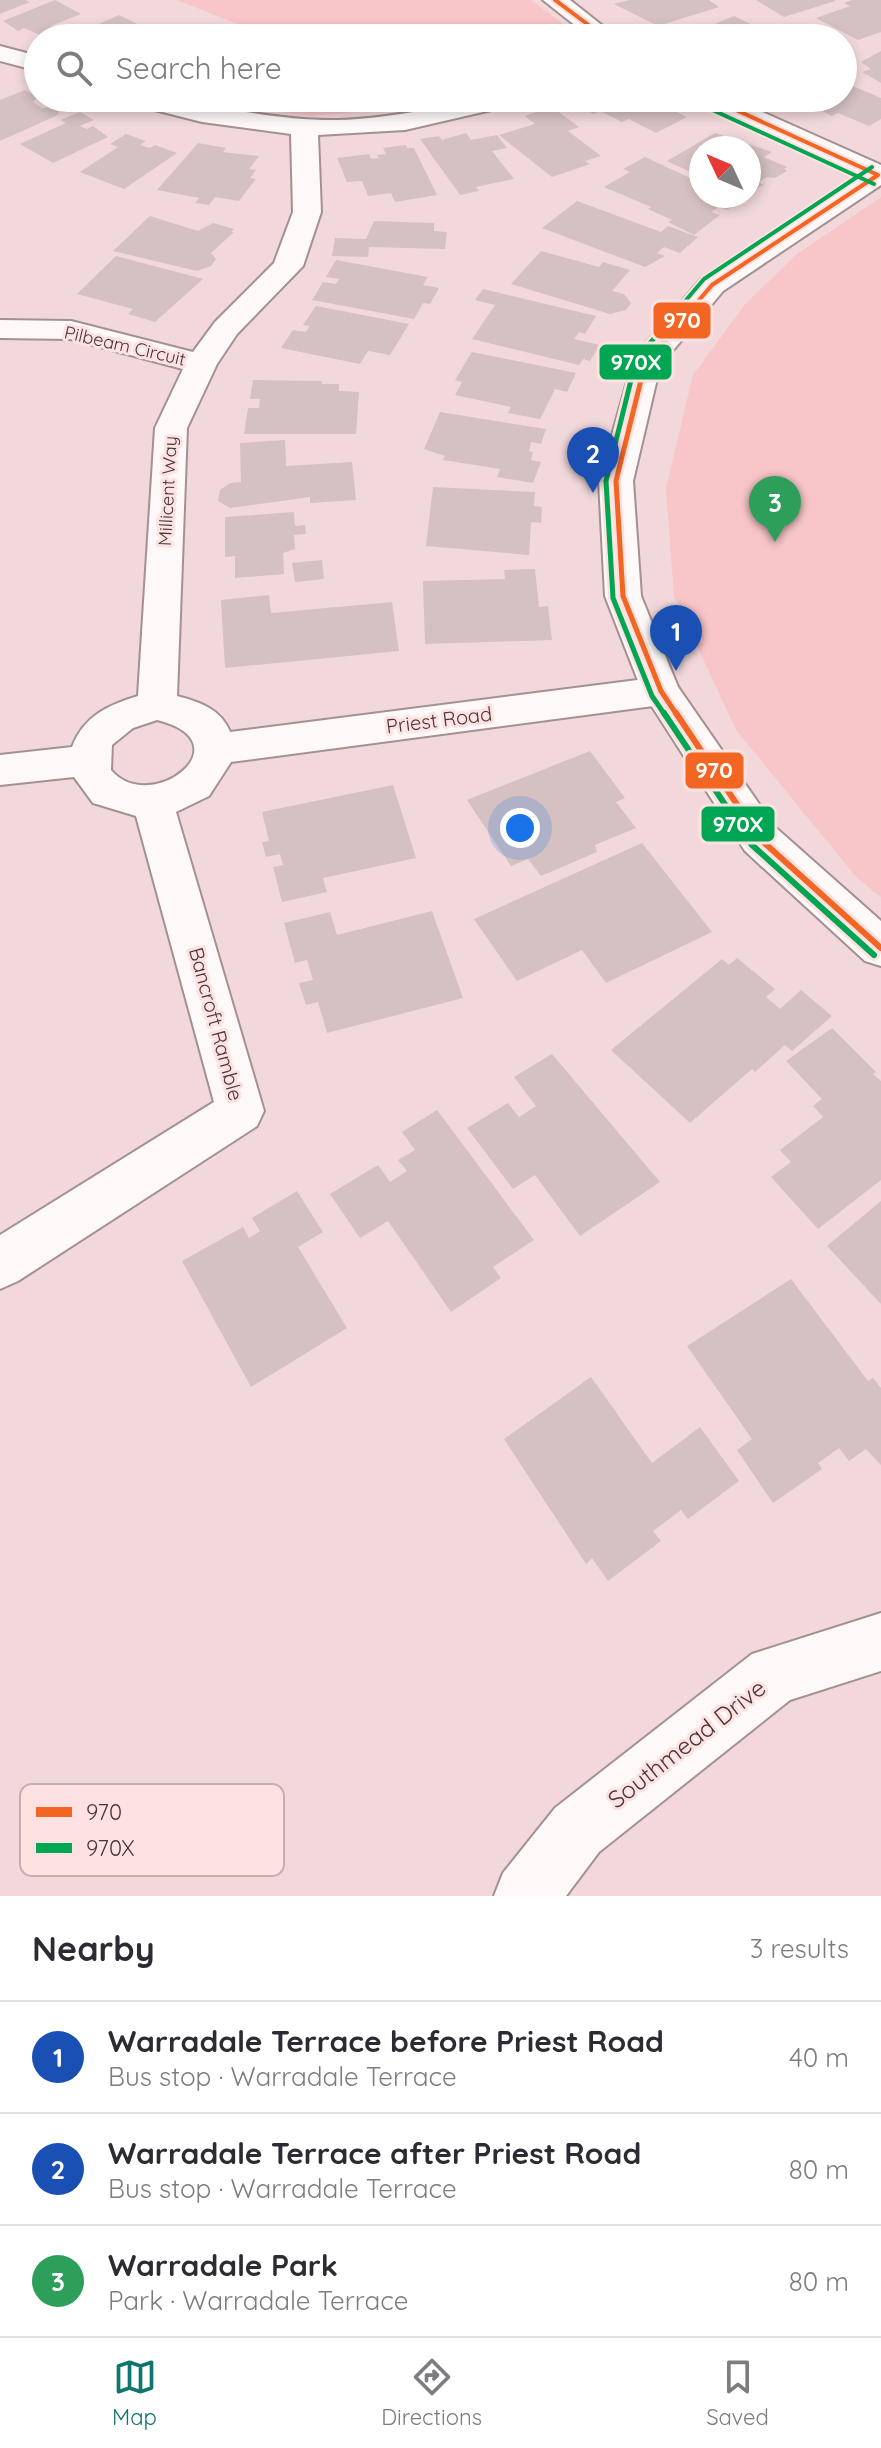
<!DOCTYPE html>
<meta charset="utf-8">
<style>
body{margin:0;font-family:Quicksand,sans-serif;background:#f2f2f3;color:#2b2b33}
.compass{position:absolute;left:689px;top:136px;width:72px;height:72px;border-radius:50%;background:#fff;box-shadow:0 4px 12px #0003;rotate:314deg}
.you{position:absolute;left:520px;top:828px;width:28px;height:28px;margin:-20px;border:6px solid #fff;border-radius:50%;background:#1a73e8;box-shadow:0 0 0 12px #1a73e833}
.badge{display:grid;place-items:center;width:52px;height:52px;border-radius:50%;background:#0f766e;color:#fff;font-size:26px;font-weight:700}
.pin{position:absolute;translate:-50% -66px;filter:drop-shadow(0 2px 4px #0008)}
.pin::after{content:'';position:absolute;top:42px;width:28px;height:24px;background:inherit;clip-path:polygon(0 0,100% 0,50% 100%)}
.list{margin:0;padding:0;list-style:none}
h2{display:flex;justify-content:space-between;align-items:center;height:104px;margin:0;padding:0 32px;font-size:34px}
h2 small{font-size:26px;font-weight:400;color:#7c7c81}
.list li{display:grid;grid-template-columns:52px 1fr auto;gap:24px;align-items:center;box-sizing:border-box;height:112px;padding:0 32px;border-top:2px solid #e1e1e2}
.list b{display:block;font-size:30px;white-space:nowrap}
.list p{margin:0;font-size:26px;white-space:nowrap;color:#7c7c81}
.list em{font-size:26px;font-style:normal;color:#7c7c81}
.icon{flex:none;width:44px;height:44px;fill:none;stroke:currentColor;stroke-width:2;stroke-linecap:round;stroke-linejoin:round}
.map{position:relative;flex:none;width:881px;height:1896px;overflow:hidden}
.search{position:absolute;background:#fff;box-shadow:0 4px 12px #0003;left:24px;right:24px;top:24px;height:88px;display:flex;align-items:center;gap:20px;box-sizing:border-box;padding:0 28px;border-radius:44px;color:#7c7c81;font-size:30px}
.sheet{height:440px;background:#fff}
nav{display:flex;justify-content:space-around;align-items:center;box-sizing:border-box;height:112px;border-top:2px solid #e1e1e2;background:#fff;font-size:22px;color:#7c7c81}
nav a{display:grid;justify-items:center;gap:4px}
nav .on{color:#0f766e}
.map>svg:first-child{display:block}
.green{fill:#f8c5c8}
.building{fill:#d5c1c2}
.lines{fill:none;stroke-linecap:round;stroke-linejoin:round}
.minor-casing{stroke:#a49092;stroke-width:4}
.tertiary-casing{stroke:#a49092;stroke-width:4}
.minor{fill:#fdf9f9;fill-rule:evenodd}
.tertiary{fill:#fdf9f9;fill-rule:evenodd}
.bus-1-far2-casing{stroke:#fee1e1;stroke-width:8}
.bus-1-far1-casing{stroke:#fee1e1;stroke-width:10}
.bus-1-casing{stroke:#fee1e1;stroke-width:12}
.bus-2-far2-casing{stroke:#fee1e1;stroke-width:8}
.bus-2-far1-casing{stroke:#fee1e1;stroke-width:10}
.bus-2-casing{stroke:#fee1e1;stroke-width:12}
.bus-1-far2{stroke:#f26522;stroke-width:4}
.bus-1-far1{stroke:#f26522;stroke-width:5}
.bus-1{stroke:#f26522;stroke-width:6}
.bus-2-far2{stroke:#00a651;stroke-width:4}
.bus-2-far1{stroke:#00a651;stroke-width:5}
.bus-2{stroke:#00a651;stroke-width:6}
.labels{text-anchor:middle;stroke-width:6;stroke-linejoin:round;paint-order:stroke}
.far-street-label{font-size:18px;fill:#483636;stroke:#fee1e1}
.street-label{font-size:20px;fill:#483636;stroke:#fee1e1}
.near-street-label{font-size:24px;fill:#483636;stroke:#fee1e1}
.key{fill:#fee1e1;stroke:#c7aeae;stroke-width:2}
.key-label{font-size:22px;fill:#483636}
.line-badge{stroke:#fee1e1;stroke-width:3}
.badge-label{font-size:22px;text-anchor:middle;font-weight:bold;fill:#fff}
</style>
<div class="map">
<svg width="881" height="1896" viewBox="0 0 881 1896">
<rect width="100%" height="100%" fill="#f2d8da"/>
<path class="green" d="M 177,0 L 531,0 L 582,38 L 272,38 Z
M 226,98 L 457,98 L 412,107 L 312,116 L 215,103 Z
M 881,197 L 881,897 L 857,878 L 736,730 L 674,596 L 666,488 L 693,375 L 746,303 L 797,254 Z"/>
<path class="building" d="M 0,0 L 26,0 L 30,2 L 0,14 Z
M 55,0 L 81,14 L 50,26 L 61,32 L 47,38 L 24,28 L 18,31 L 3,21 Z
M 629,0 L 709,0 L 719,7 L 658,26 L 614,4 Z
M 756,0 L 835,0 L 835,1 L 784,17 Z
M 852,0 L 881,0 L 881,32 L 858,40 L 816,18 L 850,6 L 844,3 Z
M 119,15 L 151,31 L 135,38 L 68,38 L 60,34 L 78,26 L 85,30 Z
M 734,16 L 773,35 L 672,38 L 665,35 L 685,27 L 695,32 Z
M 171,29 L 189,38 L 149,38 Z
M 881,51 L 881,83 L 862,72 L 871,69 L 861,62 Z
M 843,82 L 881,98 L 881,119 L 869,126 L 838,113 L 832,116 L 798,98 L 843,98 Z
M 25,90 L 38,97 L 33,102 L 42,108 L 52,107 L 59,111 L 58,115 L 0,141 L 0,100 Z
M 588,98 L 648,98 L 687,117 L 656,133 L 629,119 L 622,122 L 600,111 L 593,114 L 575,104 Z
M 552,107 L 579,127 L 568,131 L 601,156 L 585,161 L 590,164 L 552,177 L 499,135 L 535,124 L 525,116 Z
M 80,112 L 94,120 L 80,126 L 87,129 L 93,126 L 108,137 L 53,163 L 20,144 L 66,123 L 60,120 Z
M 466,133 L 471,140 L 497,135 L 507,148 L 492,151 L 514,179 L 476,187 L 479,191 L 460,195 L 420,139 L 439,136 L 442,140 Z
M 715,133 L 772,152 L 764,157 L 787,167 L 784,169 L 787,171 L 775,178 L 767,177 L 759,182 L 764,185 L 749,192 L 749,148 L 701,148 L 701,177 L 667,161 Z
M 126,134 L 146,141 L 140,145 L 150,148 L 155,145 L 177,153 L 124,189 L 80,172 L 118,147 L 110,144 Z
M 198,143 L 226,148 L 223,152 L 259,156 L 249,169 L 256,170 L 250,178 L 256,179 L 239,201 L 215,197 L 209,205 L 195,203 L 199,198 L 157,190 Z
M 406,145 L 407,148 L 414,148 L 437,195 L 395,202 L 391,193 L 368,196 L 362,181 L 347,182 L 337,158 L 369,154 L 371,159 L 379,158 L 377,155 L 386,154 L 383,148 Z
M 645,157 L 701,183 L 701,196 L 729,196 L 741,201 L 727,210 L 719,207 L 711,212 L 720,215 L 694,235 L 668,222 L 672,220 L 648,209 L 651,207 L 604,187 L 630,172 L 623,169 Z
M 577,201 L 661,232 L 668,226 L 698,237 L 680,253 L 664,247 L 657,253 L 665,256 L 645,267 L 542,228 Z
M 150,216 L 198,231 L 213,223 L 234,229 L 231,232 L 234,232 L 211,253 L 216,259 L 211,266 L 197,271 L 113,251 Z
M 374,221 L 434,223 L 434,231 L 447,232 L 445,249 L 369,247 L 368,257 L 332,256 L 335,238 L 366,239 Z
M 541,251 L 599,267 L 603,262 L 630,270 L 612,291 L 624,294 L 631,303 L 626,310 L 610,314 L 511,284 Z
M 116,256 L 203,279 L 155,322 L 128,314 L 133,309 L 77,294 Z
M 336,260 L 428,277 L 423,285 L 439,288 L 430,304 L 423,303 L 414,319 L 312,300 L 323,282 L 336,284 L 339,279 L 326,277 Z
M 483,289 L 596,316 L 585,334 L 579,332 L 574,339 L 600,345 L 590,361 L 583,359 L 579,365 L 472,339 L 495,305 L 475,300 Z
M 316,306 L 409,324 L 390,355 L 368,351 L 360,364 L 281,348 L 293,330 L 306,332 L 310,326 L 303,325 Z
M 472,352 L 576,373 L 567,392 L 555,389 L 540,419 L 508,413 L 511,407 L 455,395 L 462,382 L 455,380 Z
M 253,380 L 322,381 L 322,384 L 339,384 L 339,391 L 359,392 L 356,434 L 244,434 L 248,408 L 259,408 L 260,399 L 250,399 Z
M 440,412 L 546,429 L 541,444 L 531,442 L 529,451 L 533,452 L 531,460 L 541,462 L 533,483 L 497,477 L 500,469 L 443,460 L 445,456 L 424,449 Z
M 285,440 L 286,466 L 352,462 L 356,500 L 310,503 L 310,497 L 230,508 L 218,501 L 220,490 L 230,483 L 241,482 L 240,443 Z
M 433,487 L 535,492 L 534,506 L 542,507 L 541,523 L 531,522 L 529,555 L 426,546 Z
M 294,512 L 295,526 L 305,525 L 306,534 L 294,535 L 295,549 L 283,553 L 284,574 L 235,578 L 235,556 L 225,557 L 225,517 Z
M 322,560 L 324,579 L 295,582 L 292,563 Z
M 535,569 L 539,607 L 548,606 L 552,640 L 425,644 L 423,581 L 505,579 L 504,570 Z
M 269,595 L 271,613 L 392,602 L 399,651 L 225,668 L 221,600 Z
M 590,751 L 625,798 L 616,802 L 636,828 L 595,845 L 597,852 L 541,876 L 528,859 L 511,866 L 467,800 Z
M 393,785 L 416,858 L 323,878 L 327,892 L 282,902 L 273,867 L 283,865 L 280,854 L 266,857 L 262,842 L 269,841 L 262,812 Z
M 642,843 L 712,932 L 606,983 L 582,950 L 517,981 L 474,919 Z
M 432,911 L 463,998 L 327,1033 L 318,1002 L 306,1005 L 299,983 L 313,980 L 307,960 L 295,963 L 284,923 L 330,912 L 337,935 Z
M 737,958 L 775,989 L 766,997 L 780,1009 L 801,990 L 832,1016 L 792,1051 L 785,1045 L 755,1072 L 752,1069 L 690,1123 L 611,1050 L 722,959 L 729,965 Z
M 832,1028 L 876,1072 L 873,1074 L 881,1081 L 881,1180 L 818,1229 L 771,1177 L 791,1162 L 780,1150 L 823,1117 L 813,1106 L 822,1099 L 786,1061 Z
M 552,1054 L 660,1182 L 580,1236 L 535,1175 L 513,1189 L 467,1128 L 508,1103 L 519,1117 L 536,1106 L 514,1077 Z
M 437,1110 L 534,1240 L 493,1267 L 501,1278 L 451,1312 L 388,1221 L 360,1238 L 330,1194 L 378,1165 L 390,1182 L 407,1171 L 398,1160 L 415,1150 L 402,1132 Z
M 297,1191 L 323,1232 L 298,1247 L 347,1328 L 251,1387 L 182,1261 L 243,1227 L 249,1238 L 260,1231 L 252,1218 Z
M 881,1201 L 881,1304 L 827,1246 Z
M 791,1279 L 868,1381 L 873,1378 L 881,1388 L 881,1465 L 866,1449 L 849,1461 L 839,1448 L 818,1463 L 822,1469 L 773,1503 L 737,1450 L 752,1439 L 687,1346 Z
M 591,1377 L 652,1463 L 700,1427 L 739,1481 L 688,1519 L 681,1510 L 653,1531 L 661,1541 L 608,1581 L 592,1558 L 586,1564 L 504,1439 Z"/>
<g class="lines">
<g class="minor-casing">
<path id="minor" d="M 0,46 L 38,56 L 38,71 L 0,61 Z
M 123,98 C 195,98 264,121 337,120 C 401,119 462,98 526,98 L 522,103 L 405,130 L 318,135 L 321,212 L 303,266 L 237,334 L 217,364 L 187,428 L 177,696 C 200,702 221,709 230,732 L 661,677 L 675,681 L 680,691 L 675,701 L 661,705 L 231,762 L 209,796 L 176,812 L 264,1111 L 257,1126 L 18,1281 L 0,1289 L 0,1235 L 214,1102 L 136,816 L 93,803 L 74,777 L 0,785 L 0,755 L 72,747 C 84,716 108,705 138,696 L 155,428 L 183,369 L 70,339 L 0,338 L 0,320 L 71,321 L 193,352 L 215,322 L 274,263 L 293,212 L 291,134 L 202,122 L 127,103 ZM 157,720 C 247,742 151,817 111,770 L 112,745 L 133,728 Z"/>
</g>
<g class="tertiary-casing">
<path id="tertiary" d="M 543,0 L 570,0 L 618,38 L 591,38 Z
M 697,98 L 731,98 L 881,165 L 881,185 L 723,291 L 660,366 L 633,481 L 641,596 L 678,687 L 775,827 L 881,921 L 881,966 L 865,961 L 745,851 L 642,691 L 605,596 L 599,481 L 634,357 L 701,279 L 858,176 L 701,103 Z
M 881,1613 L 881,1671 L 790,1700 L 599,1852 L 566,1896 L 494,1896 L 503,1873 L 555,1808 L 752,1654 Z"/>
</g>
<use href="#minor" class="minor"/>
<use href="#tertiary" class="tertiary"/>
<g class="bus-1-far2-casing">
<path id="bus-1-far2" d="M 555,0 L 606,38
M 710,98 L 878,175
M 688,313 L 712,285 L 878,175"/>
</g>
<g class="bus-1-far1-casing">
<path id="bus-1-far1" d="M 677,715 L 661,691 L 623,596 L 616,481 L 645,364 L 690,311"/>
</g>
<g class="bus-1-casing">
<path id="bus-1" d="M 676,713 L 760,839 L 881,948"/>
</g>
<g class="bus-2-far2-casing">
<path id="bus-2-far2" d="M 706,107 L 874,184
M 675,313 L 704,279 L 872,167"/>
</g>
<g class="bus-2-far1-casing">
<path id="bus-2-far1" d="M 665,715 L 652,696 L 613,598 L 606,481 L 636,360 L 677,311"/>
</g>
<g class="bus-2-casing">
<path id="bus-2" d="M 664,713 L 752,845 L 874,955"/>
</g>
<use href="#bus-1-far2" class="bus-1-far2"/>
<use href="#bus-1-far1" class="bus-1-far1"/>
<use href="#bus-1" class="bus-1"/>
<use href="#bus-2-far2" class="bus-2-far2"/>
<use href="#bus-2-far1" class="bus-2-far1"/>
<use href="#bus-2" class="bus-2"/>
</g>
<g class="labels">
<g class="far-street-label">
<text transform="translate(125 346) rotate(13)" y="6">Pilbeam Circuit</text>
<text transform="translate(168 491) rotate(-87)" y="6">Millicent Way</text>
</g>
<g class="street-label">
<text transform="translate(439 720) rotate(-7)" y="7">Priest Road</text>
<text transform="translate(216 1024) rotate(75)" y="7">Bancroft Ramble</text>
</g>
<g class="near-street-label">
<text transform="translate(687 1744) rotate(-38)" y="8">Southmead Drive</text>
</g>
</g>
<rect x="20" y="1784" width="264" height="92" rx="12" class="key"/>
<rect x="36" y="1807" width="36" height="10" fill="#f26522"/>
<rect x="36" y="1843" width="36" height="10" fill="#00a651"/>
<g class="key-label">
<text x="86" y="1820">970</text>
<text x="86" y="1856">970X</text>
</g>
<g class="line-badge">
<rect x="652" y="301" width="60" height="39" rx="8" fill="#f26522"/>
<rect x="598" y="343" width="75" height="38" rx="8" fill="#00a651"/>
<rect x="684" y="751" width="61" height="39" rx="8" fill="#f26522"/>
<rect x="700" y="805" width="76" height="38" rx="8" fill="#00a651"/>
</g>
<g class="badge-label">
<text x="682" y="328">970</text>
<text x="636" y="370">970X</text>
<text x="714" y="778">970</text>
<text x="738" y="832">970X</text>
</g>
</svg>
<svg class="compass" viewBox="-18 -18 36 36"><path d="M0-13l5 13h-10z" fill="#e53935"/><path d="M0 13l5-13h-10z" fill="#7c7c81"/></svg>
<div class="you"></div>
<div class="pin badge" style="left:676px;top:671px;background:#1a4fb4">1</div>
<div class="pin badge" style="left:593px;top:493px;background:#1a4fb4">2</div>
<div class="pin badge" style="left:775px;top:542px;background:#2e9e5b">3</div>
<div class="search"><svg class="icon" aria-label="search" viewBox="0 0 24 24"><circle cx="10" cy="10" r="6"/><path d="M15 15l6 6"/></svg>Search here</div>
</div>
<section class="sheet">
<h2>Nearby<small>3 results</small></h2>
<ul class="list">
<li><span class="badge" style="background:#1a4fb4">1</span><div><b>Warradale Terrace before Priest Road</b><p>Bus stop · Warradale Terrace</p></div><em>40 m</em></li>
<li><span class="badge" style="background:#1a4fb4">2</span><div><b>Warradale Terrace after Priest Road</b><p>Bus stop · Warradale Terrace</p></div><em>80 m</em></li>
<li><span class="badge" style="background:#2e9e5b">3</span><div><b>Warradale Park</b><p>Park · Warradale Terrace</p></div><em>80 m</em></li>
</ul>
</section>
<nav>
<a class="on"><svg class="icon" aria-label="map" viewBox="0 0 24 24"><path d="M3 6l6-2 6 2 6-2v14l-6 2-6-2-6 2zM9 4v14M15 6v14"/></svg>Map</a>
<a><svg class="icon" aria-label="directions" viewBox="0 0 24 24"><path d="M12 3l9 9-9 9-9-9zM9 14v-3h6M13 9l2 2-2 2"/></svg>Directions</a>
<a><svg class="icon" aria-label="saved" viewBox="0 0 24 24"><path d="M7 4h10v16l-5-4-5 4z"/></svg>Saved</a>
</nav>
